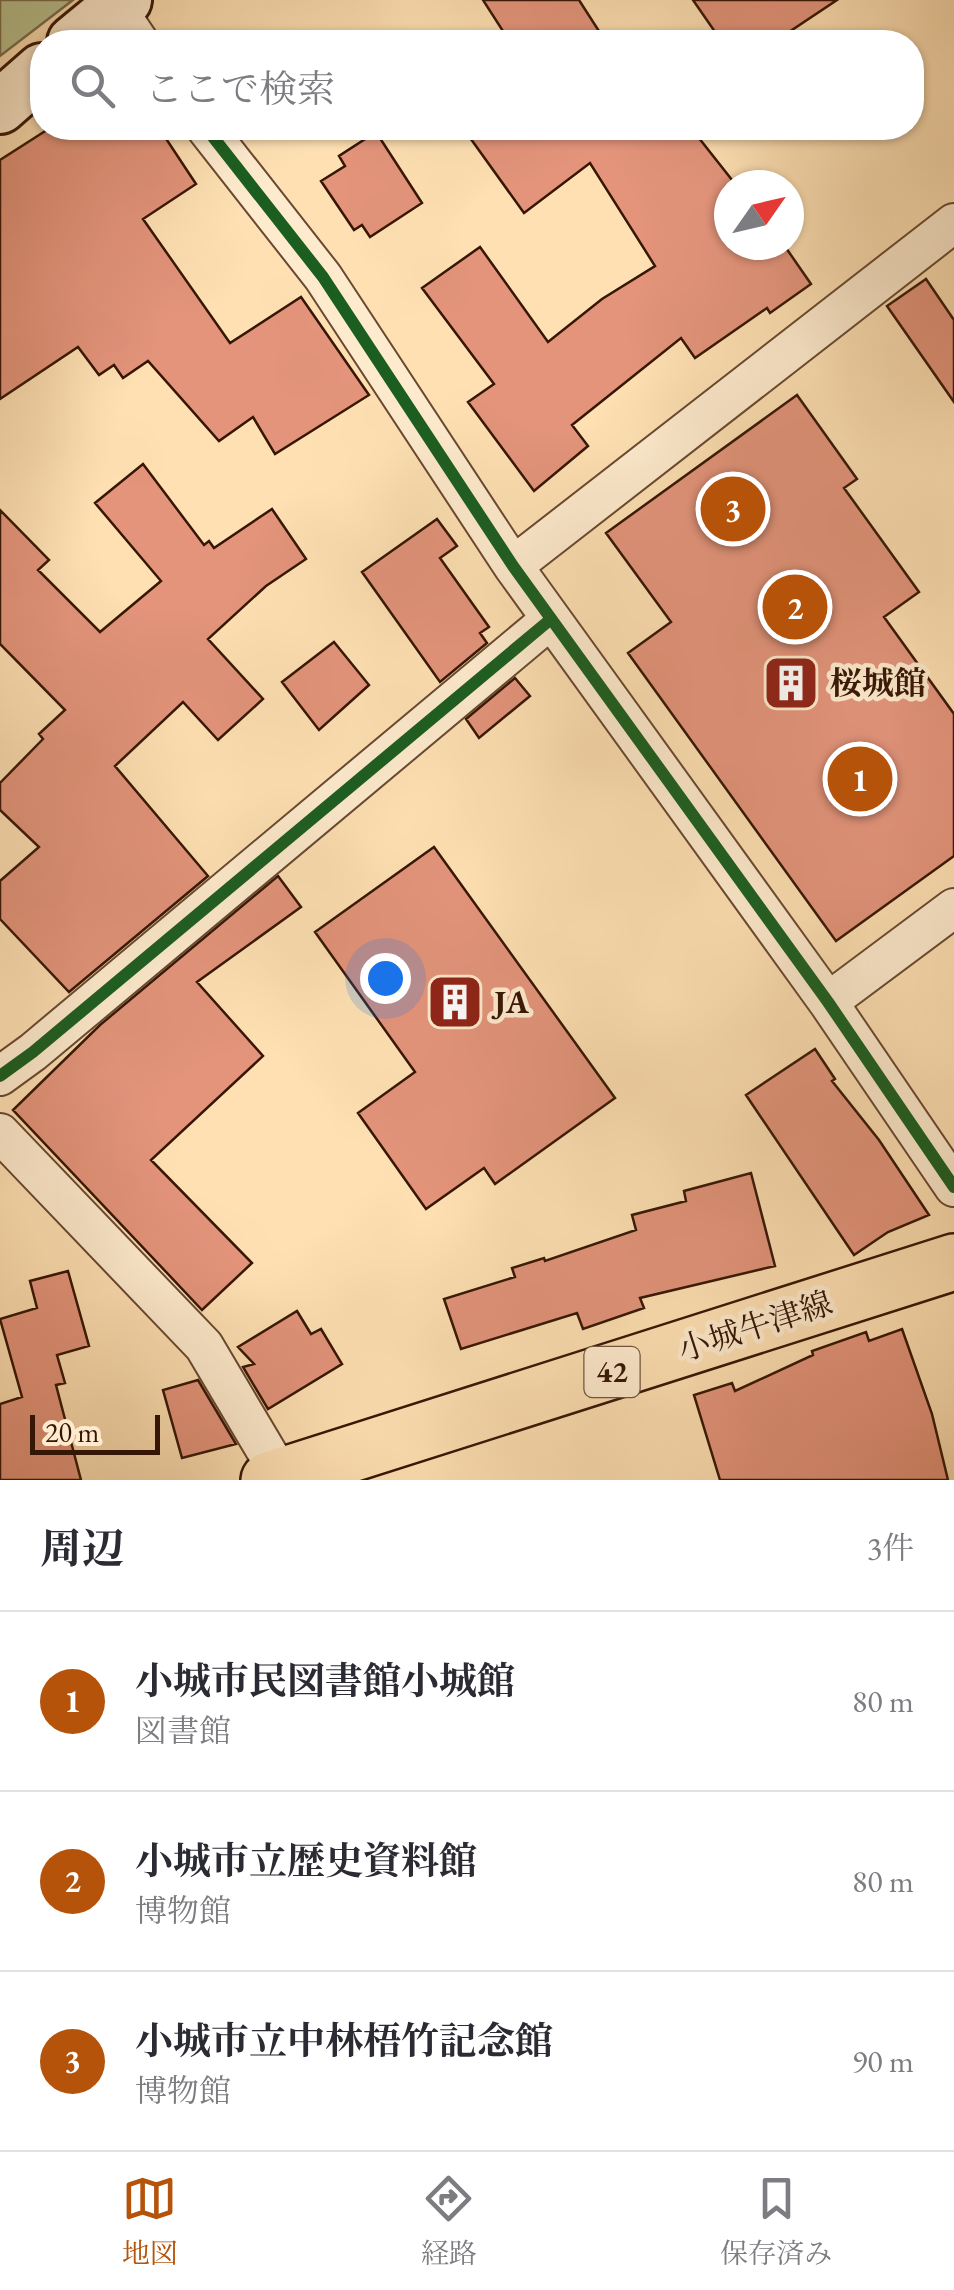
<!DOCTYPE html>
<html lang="ja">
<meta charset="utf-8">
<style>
body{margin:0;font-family:"EB Garamond","Noto Serif JP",serif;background:#f7f7f7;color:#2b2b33}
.compass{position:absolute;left:714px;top:170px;width:90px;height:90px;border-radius:50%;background:#fff;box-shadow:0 2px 8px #0004;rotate:56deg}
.scale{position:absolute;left:30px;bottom:25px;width:130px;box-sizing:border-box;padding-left:10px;border:5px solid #361605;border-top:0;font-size:28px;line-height:35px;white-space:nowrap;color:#361605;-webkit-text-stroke:8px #feebce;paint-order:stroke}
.you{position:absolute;left:385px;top:978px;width:35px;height:35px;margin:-25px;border:8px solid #fff;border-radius:50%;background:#1a73e8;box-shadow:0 0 0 15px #1a73e833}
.badge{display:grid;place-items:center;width:65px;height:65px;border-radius:50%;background:#b45309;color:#fff;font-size:32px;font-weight:700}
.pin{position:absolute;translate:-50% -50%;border:5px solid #fff;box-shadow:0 2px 10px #0006}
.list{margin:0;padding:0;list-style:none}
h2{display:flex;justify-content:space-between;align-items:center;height:130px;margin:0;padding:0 40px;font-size:42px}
h2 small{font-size:32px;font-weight:400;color:#7c7c81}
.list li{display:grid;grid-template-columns:65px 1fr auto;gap:30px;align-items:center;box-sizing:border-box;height:180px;padding:0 40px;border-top:2px solid #e1e1e2}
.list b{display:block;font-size:38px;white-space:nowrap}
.list p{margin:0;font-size:32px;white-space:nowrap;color:#7c7c81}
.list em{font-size:32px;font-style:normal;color:#7c7c81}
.icon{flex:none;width:55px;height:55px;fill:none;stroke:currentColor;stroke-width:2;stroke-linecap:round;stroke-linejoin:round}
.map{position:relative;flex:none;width:954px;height:1480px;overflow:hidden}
.search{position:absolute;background:#fff;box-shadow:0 2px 8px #0004;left:30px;right:30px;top:30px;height:110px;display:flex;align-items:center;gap:25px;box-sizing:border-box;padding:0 35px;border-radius:40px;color:#7c7c81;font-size:38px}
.sheet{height:670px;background:#fff}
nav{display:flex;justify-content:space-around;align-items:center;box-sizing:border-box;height:140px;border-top:2px solid #e1e1e2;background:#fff;font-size:28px;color:#7c7c81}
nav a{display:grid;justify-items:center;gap:5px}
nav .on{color:#b45309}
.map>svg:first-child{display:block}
.green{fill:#b9c391;stroke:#786c4b;stroke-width:2.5}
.building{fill:#e3947b;stroke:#361605;stroke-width:2.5}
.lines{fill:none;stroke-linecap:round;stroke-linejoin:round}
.street-casing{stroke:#684830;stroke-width:42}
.secondary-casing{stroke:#361605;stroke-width:58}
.primary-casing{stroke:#361605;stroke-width:60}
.street{stroke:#feebce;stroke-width:38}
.secondary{stroke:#feebce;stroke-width:52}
.primary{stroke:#fee0b3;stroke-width:55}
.cycleway-casing{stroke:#feebce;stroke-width:19}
.cycleway{stroke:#1b5e20;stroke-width:12}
.labels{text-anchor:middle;stroke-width:9;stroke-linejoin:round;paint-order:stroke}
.shield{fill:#feebce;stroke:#725641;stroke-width:2.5}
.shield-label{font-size:30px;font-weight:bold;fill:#361605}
.poi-label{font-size:32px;font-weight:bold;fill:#361605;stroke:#feebce;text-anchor:start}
.street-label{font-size:32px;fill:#361605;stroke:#feebce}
</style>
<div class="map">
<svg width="954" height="1480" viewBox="0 0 954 1480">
<rect width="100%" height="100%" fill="#fee0b3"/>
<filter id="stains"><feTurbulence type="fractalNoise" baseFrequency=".002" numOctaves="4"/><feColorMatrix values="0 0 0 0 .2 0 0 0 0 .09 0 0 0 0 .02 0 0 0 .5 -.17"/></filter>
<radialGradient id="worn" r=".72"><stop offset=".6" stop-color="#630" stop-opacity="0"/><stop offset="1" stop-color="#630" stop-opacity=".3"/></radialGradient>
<path class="green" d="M 0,0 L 73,0 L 0,56 Z"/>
<path class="building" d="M 483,0 L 579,0 L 606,42 L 510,42 Z
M 693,0 L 837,0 L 774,42 L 722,42 Z
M 50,128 L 159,128 L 196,184 L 143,219 L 230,343 L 301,297 L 369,395 L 275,454 L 253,417 L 219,441 L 148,361 L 123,378 L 114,365 L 99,375 L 78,347 L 0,399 L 0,160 Z
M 463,128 L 691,128 L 736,185 L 729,185 L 729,245 L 784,245 L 811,284 L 770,313 L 767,308 L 695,358 L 681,338 L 572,425 L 588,446 L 534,491 L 468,402 L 494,384 L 422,288 L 480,247 L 548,342 L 602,299 L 655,266 L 590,163 L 524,213 Z
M 376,132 L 422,203 L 370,237 L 362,225 L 354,230 L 321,181 L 345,166 L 339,156 Z
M 926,279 L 954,320 L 954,402 L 887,306 Z
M 797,395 L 857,479 L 844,488 L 919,592 L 884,617 L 954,714 L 954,856 L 836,941 L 628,653 L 671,622 L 606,533 Z
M 143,464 L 204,545 L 209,541 L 214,548 L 272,509 L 306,559 L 266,586 L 208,639 L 263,699 L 218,740 L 183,702 L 115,766 L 208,876 L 69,992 L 0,919 L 0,881 L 39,847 L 0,810 L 0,783 L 43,739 L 39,734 L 65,710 L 0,644 L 0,510 L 49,560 L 38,570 L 100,632 L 161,581 L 95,503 Z
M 437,519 L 457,546 L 440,558 L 489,627 L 480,633 L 487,643 L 440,682 L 362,572 Z
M 334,642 L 369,685 L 319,730 L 282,682 Z
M 515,678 L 530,696 L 479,738 L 466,719 Z
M 434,847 L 615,1098 L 495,1184 L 484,1168 L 426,1209 L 358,1113 L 415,1072 L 315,932 Z
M 278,876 L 301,907 L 197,982 L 263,1056 L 151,1160 L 252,1263 L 202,1310 L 13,1110 L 100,1025 Z
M 815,1049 L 835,1079 L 832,1081 L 879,1140 L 929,1215 L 888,1232 L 854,1255 L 746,1095 Z
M 751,1173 L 775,1266 L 640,1298 L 644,1308 L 583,1329 L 577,1313 L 461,1349 L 444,1299 L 515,1277 L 512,1268 L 544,1258 L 545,1261 L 636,1230 L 632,1215 L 686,1201 L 684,1191 Z
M 68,1271 L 89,1346 L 57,1355 L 65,1383 L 56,1385 L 81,1480 L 0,1480 L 0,1404 L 22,1397 L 0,1319 L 37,1308 L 30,1281 Z
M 297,1311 L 311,1334 L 321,1329 L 342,1364 L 268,1409 L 243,1367 L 254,1364 L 238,1347 Z
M 902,1329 L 932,1414 L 948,1480 L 720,1480 L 694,1395 L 732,1383 L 735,1391 L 813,1355 L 812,1351 L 866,1332 L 869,1341 Z
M 198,1380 L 236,1444 L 182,1458 L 163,1390 Z"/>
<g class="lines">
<g class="street-casing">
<path id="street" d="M 111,0 L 139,42
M 206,128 L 323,277 L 513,566 L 828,1002 L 954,1187
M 513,566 L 954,223
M 828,1002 L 954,908
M 0,1076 L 33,1052 L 551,619
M 0,1133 L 204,1346 L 281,1476"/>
</g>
<g class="secondary-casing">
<path id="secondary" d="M 74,42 L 125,0
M 0,107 L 42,70"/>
</g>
<g class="primary-casing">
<path id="primary" d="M 269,1480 L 954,1262"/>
</g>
<use href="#street" class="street"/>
<use href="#secondary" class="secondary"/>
<use href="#primary" class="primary"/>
<g class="cycleway-casing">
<path id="cycleway" d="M 206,128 L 323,277 L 513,566 L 828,1002 L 954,1187
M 0,1076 L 33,1052 L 551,619"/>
</g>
<use href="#cycleway" class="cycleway"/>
</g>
<defs>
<g id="building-square" transform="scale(2.875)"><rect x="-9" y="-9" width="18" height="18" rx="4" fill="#8f2418" stroke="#feebce"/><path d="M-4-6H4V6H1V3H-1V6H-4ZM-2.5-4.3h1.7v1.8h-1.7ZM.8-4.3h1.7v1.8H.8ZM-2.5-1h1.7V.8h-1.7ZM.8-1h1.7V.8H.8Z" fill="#fff"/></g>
</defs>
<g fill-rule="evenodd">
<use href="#building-square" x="791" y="683"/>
<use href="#building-square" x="455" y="1002"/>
</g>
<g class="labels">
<rect class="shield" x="584.5" y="1347" width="55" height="50" rx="8"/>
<g class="shield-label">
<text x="612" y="1382">42</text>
</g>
<g class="poi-label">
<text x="830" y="694">桜城館</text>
<text x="494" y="1013">JA</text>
</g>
<g class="street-label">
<text transform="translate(755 1326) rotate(-18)" y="11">小城牛津線</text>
</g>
</g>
<rect width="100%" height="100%" filter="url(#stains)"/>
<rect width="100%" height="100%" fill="url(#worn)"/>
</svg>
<svg class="compass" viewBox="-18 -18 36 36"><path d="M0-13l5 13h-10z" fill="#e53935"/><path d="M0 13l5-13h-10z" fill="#7c7c81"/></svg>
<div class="scale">20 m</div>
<div class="you"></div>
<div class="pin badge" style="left:860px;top:779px">1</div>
<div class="pin badge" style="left:795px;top:607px">2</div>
<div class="pin badge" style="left:733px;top:509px">3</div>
<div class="search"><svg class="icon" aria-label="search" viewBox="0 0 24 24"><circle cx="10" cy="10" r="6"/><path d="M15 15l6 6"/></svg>ここで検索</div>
</div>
<section class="sheet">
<h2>周辺<small>3件</small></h2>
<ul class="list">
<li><span class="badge">1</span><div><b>小城市民図書館小城館</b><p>図書館</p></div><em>80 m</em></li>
<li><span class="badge">2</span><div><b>小城市立歴史資料館</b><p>博物館</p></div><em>80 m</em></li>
<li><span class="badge">3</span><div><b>小城市立中林梧竹記念館</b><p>博物館</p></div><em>90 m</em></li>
</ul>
</section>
<nav>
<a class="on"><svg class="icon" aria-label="map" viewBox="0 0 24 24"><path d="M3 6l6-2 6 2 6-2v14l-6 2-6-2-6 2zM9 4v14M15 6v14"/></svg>地図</a>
<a><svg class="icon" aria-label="directions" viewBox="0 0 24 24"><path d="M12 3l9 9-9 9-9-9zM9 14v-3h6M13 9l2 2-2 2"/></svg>経路</a>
<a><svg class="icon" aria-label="saved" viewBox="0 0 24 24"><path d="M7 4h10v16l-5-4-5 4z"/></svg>保存済み</a>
</nav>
